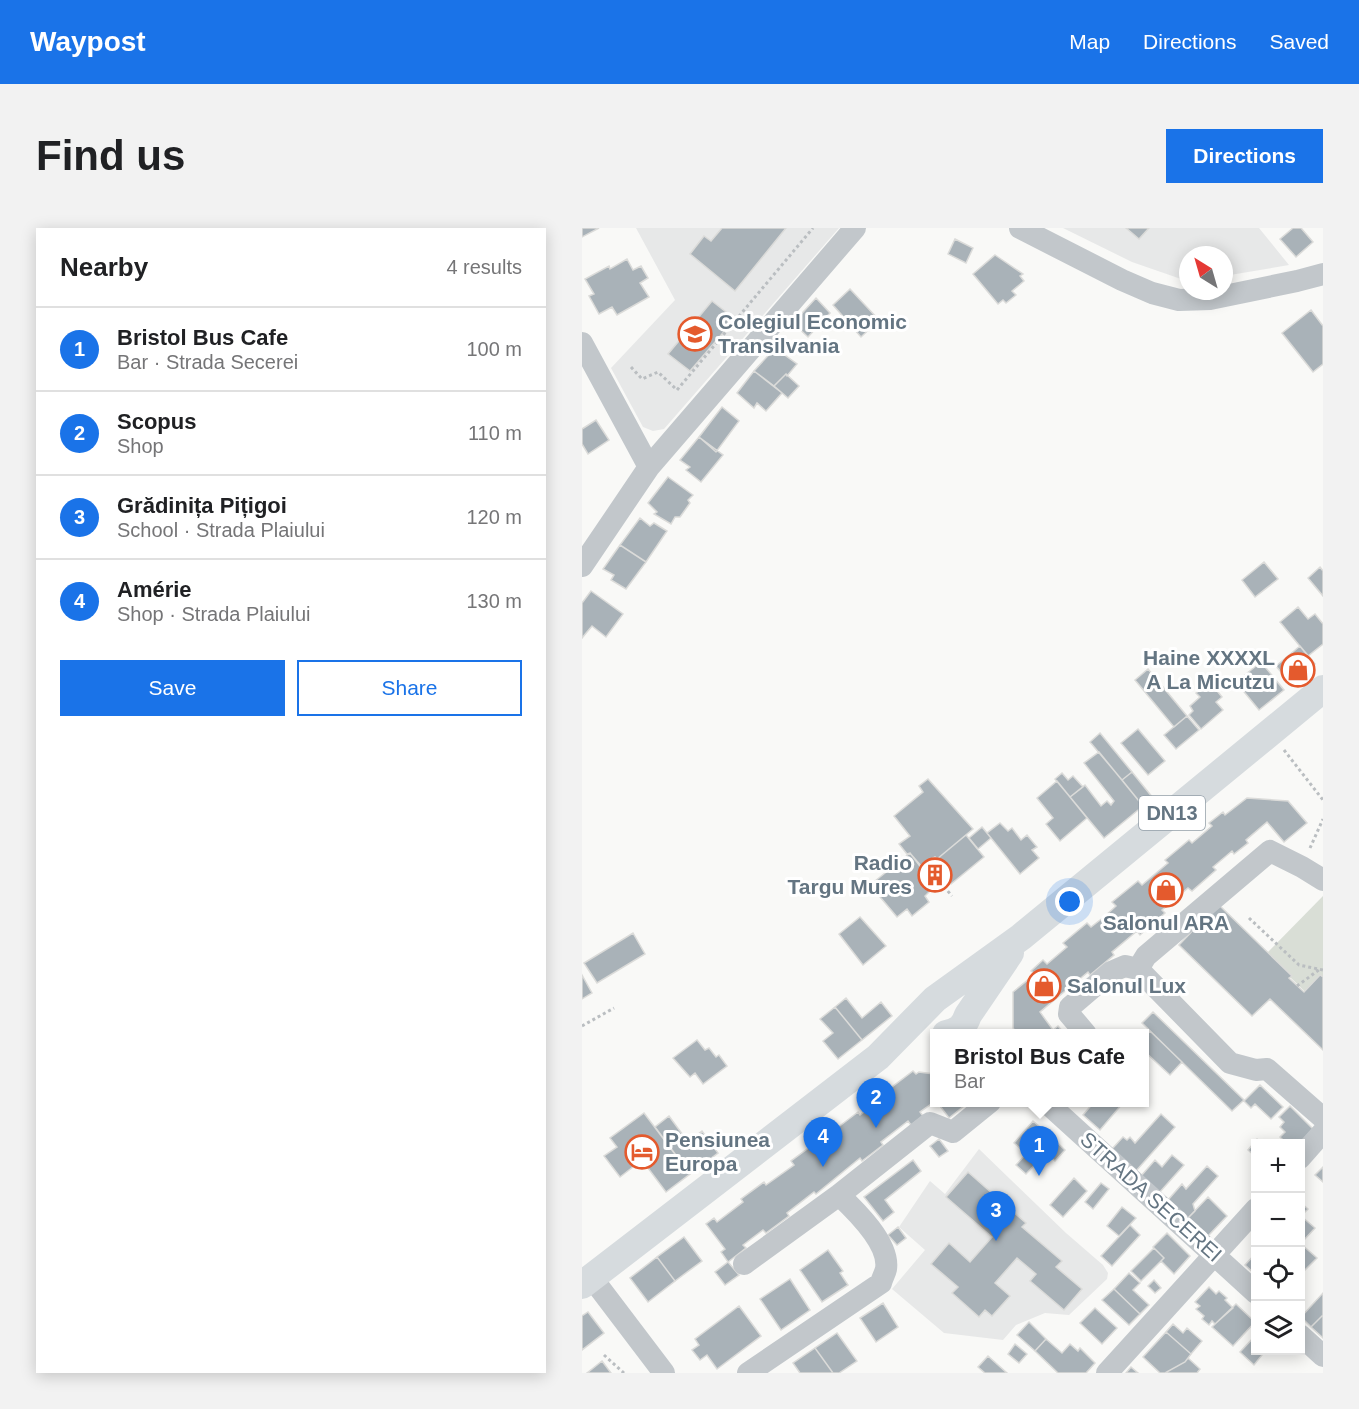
<!DOCTYPE html>
<meta charset="utf-8">
<style>
body{margin:0;font-family:Helvetica,sans-serif;background:#f2f2f2;color:#202124}
.controls{position:absolute;right:18px;bottom:18px;display:grid;overflow:hidden;border-radius:0px;box-shadow:0 3px 15px #0003}
.controls button{width:54px;height:54px;display:grid;place-items:center;padding:0;border:0;border-bottom:2px solid #e0e0e0;background:#fff;color:#202124;font:30px sans-serif}
.compass{position:absolute;left:597px;top:18px;width:54px;height:54px;border-radius:50%;background:#fff;box-shadow:0 3px 15px #0003;rotate:323deg}
.you{position:absolute;left:488px;top:674px;width:21px;height:21px;margin:-15px;border:4px solid #fff;border-radius:50%;background:#1a73e8;box-shadow:0 0 0 9px #1a73e833}
.badge{display:grid;place-items:center;width:39px;height:39px;border-radius:50%;background:#1a73e8;color:#fff;font-size:20px;font-weight:700}
.pin{position:absolute;translate:-50% -50px;filter:drop-shadow(0 2px 3px #0008)}
.pin::after{content:'';position:absolute;top:32px;width:21px;height:18px;background:inherit;clip-path:polygon(0 0,100% 0,50% 100%)}
.popup{position:absolute;left:348px;top:801px;width:219px;height:78px;box-sizing:border-box;display:grid;place-content:center;border-radius:0px;background:#fff;filter:drop-shadow(0 2px 4px #0005);font-size:20px;white-space:nowrap;color:#757577}
.popup b{font-size:22px;color:#202124}
.popup::after{content:'';position:absolute;left:50%;top:100%;margin-left:-12px;border:12px solid transparent;border-top-color:#fff}
.list{margin:0;padding:0;list-style:none}
h2{display:flex;justify-content:space-between;align-items:center;height:78px;margin:0;padding:0 24px;font-size:26px}
h2 small{font-size:20px;font-weight:400;color:#757577}
.list li{display:grid;grid-template-columns:39px 1fr auto;gap:18px;align-items:center;box-sizing:border-box;height:84px;padding:0 24px;border-top:2px solid #e0e0e0}
.list b{display:block;font-size:22px;white-space:nowrap}
.list p{margin:0;font-size:20px;white-space:nowrap;color:#757577}
.list em{font-size:20px;font-style:normal;color:#757577}
.actions{display:flex;gap:12px;padding:18px 24px}
.actions a{flex:1;padding:14px 0;border:2px solid #1a73e8;border-radius:0px;text-align:center;font-size:21px;color:#1a73e8}
.actions .main{background:#1a73e8;color:#fff}
.icon{flex:none;width:33px;height:33px;fill:none;stroke:currentColor;stroke-width:2;stroke-linecap:round;stroke-linejoin:round}
.map{position:relative;flex:none;width:741px;height:1145px;overflow:hidden;border-radius:0px}
header{display:flex;align-items:center;gap:36px;box-sizing:border-box;height:84px;padding:0 30px;background:#1a73e8;color:#fff}
header strong{font-size:28px}
nav{display:flex;gap:33px;margin-inline-start:auto;font-size:21px}
.intro{display:flex;align-items:center;justify-content:space-between;box-sizing:border-box;height:144px;padding:0 36px}
h1{margin:0;font-size:42px}
.button{padding:15px 27px;border-radius:0px;background:#1a73e8;color:#fff;font-size:21px;font-weight:700}
main{display:flex;gap:36px;padding:0 36px}
aside{flex:1;background:#fff;border-radius:0px;box-shadow:0 3px 15px #0003}
.map>svg:first-child{display:block}
.built{fill:#e7e8e8}
.green{fill:#d9ded6}
.building{fill:#a9b2b8;stroke:#dbdbd9;stroke-width:1.5}
.lines{fill:none;stroke-linecap:round;stroke-linejoin:round}
.path{stroke:#babec1;stroke-width:3;stroke-dasharray:3 3;stroke-linecap:butt}
.minor{stroke:#c2c7cb;stroke-width:22}
.major{stroke:#d6dbde;stroke-width:28}
.labels{text-anchor:middle;stroke-width:6;stroke-linejoin:round;paint-order:stroke}
.shield{fill:#fff;stroke:#929ea8;stroke-width:1.5}
.shield-label{font-size:20px;font-weight:bold;fill:#647582}
.poi-label{font-size:21px;font-weight:bold;fill:#647582;stroke:#fff;text-anchor:start}
.street-label{font-size:21px;fill:#647582;stroke:#fff}
</style>
<header>
<strong>Waypost</strong>
<nav><a>Map</a><a>Directions</a><a>Saved</a></nav>
</header>
<div class="intro"><h1>Find us</h1><a class="button">Directions</a></div>
<main>
<aside>
<h2>Nearby<small>4 results</small></h2>
<ul class="list">
<li><span class="badge">1</span><div><b>Bristol Bus Cafe</b><p>Bar · Strada Secerei</p></div><em>100 m</em></li>
<li><span class="badge">2</span><div><b>Scopus</b><p>Shop</p></div><em>110 m</em></li>
<li><span class="badge">3</span><div><b>Grădinița Pițigoi</b><p>School · Strada Plaiului</p></div><em>120 m</em></li>
<li><span class="badge">4</span><div><b>Amérie</b><p>Shop · Strada Plaiului</p></div><em>130 m</em></li>
</ul>
<div class="actions"><a class="main">Save</a><a>Share</a></div>
</aside>
<div class="map">
<svg width="741" height="1145" viewBox="0 0 741 1145">
<rect width="100%" height="100%" fill="#f9f9f7"/>
<path class="built" d="M 54,0 L 257,0 L 82,201 L 71,203 L 61,199 L 29,140 L 93,72 Z
M 481,0 L 677,0 L 707,37 L 642,48 L 642,27 L 606,27 L 606,50 L 599,51 L 550,34 Z
M 397,921 L 484,1005 L 521,1037 L 526,1045 L 525,1051 L 487,1087 L 463,1085 L 434,1097 L 421,1112 L 362,1105 L 310,1061 L 343,1022 L 317,999 L 348,953 L 363,966 Z"/>
<path class="green" d="M 741,668 L 741,781 L 684,726 Z"/>
<path class="building" d="M 0,0 L 17,0 L 0,9 Z
M 140,0 L 204,0 L 153,63 L 108,26 L 122,8 L 129,13 Z
M 544,0 L 567,0 L 557,11 Z
M 711,0 L 719,0 L 731,14 L 714,29 L 698,11 Z
M 373,11 L 391,20 L 384,35 L 366,26 Z
M 413,27 L 441,46 L 438,48 L 442,53 L 430,63 L 434,67 L 424,75 L 421,72 L 416,76 L 391,46 Z
M 45,31 L 51,42 L 59,38 L 66,50 L 58,55 L 67,69 L 35,87 L 30,79 L 17,86 L 7,68 L 12,66 L 3,51 L 27,38 L 28,41 Z
M 268,61 L 297,92 L 279,109 L 251,77 Z
M 234,70 L 248,85 L 226,109 L 211,95 Z
M 130,73 L 153,91 L 108,143 L 86,126 Z
M 729,82 L 741,98 L 741,136 L 731,144 L 700,105 Z
M 193,120 L 215,136 L 205,148 L 204,146 L 192,158 L 172,143 Z
M 172,143 L 200,165 L 184,183 L 175,175 L 172,180 L 155,165 Z
M 204,146 L 217,158 L 206,170 L 192,158 Z
M 140,179 L 157,193 L 134,224 L 117,209 Z
M 14,192 L 27,212 L 6,226 L 0,216 L 0,201 Z
M 117,209 L 141,227 L 119,254 L 104,242 L 108,239 L 98,232 Z
M 86,249 L 111,267 L 106,272 L 108,275 L 98,289 L 93,289 L 89,296 L 72,286 L 75,284 L 66,275 Z
M 58,290 L 68,298 L 72,295 L 85,303 L 64,334 L 38,317 Z
M 38,317 L 64,334 L 44,361 L 29,352 L 32,347 L 21,341 Z
M 682,334 L 696,351 L 673,369 L 660,352 Z
M 738,339 L 741,343 L 741,368 L 726,350 Z
M 9,363 L 41,386 L 24,409 L 10,398 L 0,410 L 0,375 Z
M 716,379 L 726,391 L 733,386 L 741,396 L 741,416 L 726,428 L 698,394 Z
M 718,418 L 733,436 L 709,456 L 694,438 Z
M 679,434 L 702,462 L 677,482 L 654,454 Z
M 566,441 L 605,488 L 592,499 L 553,452 Z
M 628,454 L 640,469 L 634,474 L 641,482 L 619,501 L 607,487 L 611,483 L 608,478 L 618,469 L 614,465 Z
M 605,488 L 617,502 L 594,521 L 582,507 Z
M 556,501 L 583,533 L 566,547 L 539,515 Z
M 518,505 L 550,544 L 540,552 L 508,514 Z
M 517,524 L 561,578 L 522,610 L 488,569 L 503,557 L 519,578 L 525,573 L 529,577 L 532,573 L 502,535 Z
M 550,544 L 571,570 L 561,578 L 540,552 Z
M 480,545 L 486,552 L 491,548 L 501,559 L 488,569 L 473,551 Z
M 346,551 L 391,601 L 355,631 L 353,629 L 340,639 L 328,625 L 325,626 L 317,616 L 328,608 L 312,588 L 341,564 L 337,558 Z
M 475,553 L 505,590 L 478,613 L 464,596 L 471,590 L 455,570 Z
M 665,570 L 706,573 L 725,595 L 702,614 L 685,594 L 664,612 L 666,615 L 652,626 L 650,623 L 631,639 L 634,642 L 610,663 L 606,660 L 580,682 L 583,685 L 558,707 L 555,703 L 530,724 L 532,727 L 508,747 L 506,744 L 458,784 L 471,802 L 476,798 L 483,806 L 435,806 L 431,800 L 431,764 L 453,746 L 449,743 L 461,732 L 465,736 L 485,719 L 481,715 L 505,695 L 509,699 L 522,689 L 534,678 L 530,674 L 556,653 L 560,657 L 586,635 L 583,632 L 607,612 L 610,615 L 630,598 L 627,595 L 641,584 L 643,587 Z
M 418,595 L 426,603 L 430,600 L 439,612 L 445,607 L 455,619 L 450,622 L 457,630 L 438,646 L 405,605 Z
M 400,599 L 409,610 L 396,621 L 387,610 Z
M 384,607 L 402,629 L 369,656 L 349,631 L 353,629 L 355,631 Z
M 328,625 L 353,658 L 343,668 L 347,674 L 330,688 L 325,681 L 315,689 L 288,657 Z
M 349,631 L 363,649 L 353,658 L 340,639 Z
M 636,676 L 710,748 L 707,750 L 722,764 L 738,747 L 741,749 L 741,822 L 688,771 L 670,788 L 597,717 Z
M 278,689 L 304,718 L 281,737 L 257,706 Z
M 51,705 L 63,726 L 15,755 L 2,735 Z
M 0,747 L 10,765 L 0,771 Z
M 264,770 L 280,790 L 299,774 L 310,788 L 280,812 L 253,779 Z
M 253,779 L 280,812 L 256,831 L 241,813 L 251,805 L 238,791 Z
M 571,784 L 662,872 L 650,883 L 560,795 Z
M 568,803 L 600,834 L 588,847 L 562,823 L 562,809 Z
M 115,812 L 123,822 L 127,820 L 134,829 L 137,827 L 145,838 L 121,856 L 113,845 L 108,849 L 91,830 Z
M 331,843 L 334,846 L 337,844 L 352,846 L 352,874 L 338,884 L 341,888 L 329,897 L 326,893 L 299,914 L 301,917 L 280,933 L 278,930 L 234,966 L 232,964 L 205,985 L 207,988 L 184,1005 L 181,1002 L 161,1017 L 164,1020 L 146,1034 L 139,1024 L 143,1021 L 124,996 L 132,990 L 135,994 L 161,974 L 159,971 L 182,954 L 184,957 L 212,937 L 209,933 L 232,916 L 235,919 L 258,903 L 255,900 L 276,884 L 278,887 L 308,865 L 306,862 Z
M 678,857 L 701,879 L 689,891 L 673,876 L 669,880 L 662,873 Z
M 355,874 L 387,874 L 367,890 Z
M 512,874 L 541,874 L 541,875 L 518,902 L 501,887 Z
M 708,878 L 731,901 L 717,916 L 705,916 L 698,909 L 703,904 L 698,899 L 702,894 L 697,889 Z
M 62,885 L 108,946 L 84,964 L 60,932 L 38,949 L 22,928 L 35,919 L 28,910 Z
M 579,886 L 593,899 L 554,943 L 530,921 L 541,909 L 545,912 L 548,909 L 553,915 Z
M 87,888 L 106,914 L 120,903 L 136,925 L 108,946 L 73,899 Z
M 451,893 L 464,904 L 444,925 L 432,915 Z
M 464,904 L 483,922 L 473,933 L 464,925 L 444,946 L 434,937 Z
M 357,911 L 366,923 L 357,929 L 348,918 Z
M 675,911 L 680,916 L 674,916 L 674,929 L 666,922 Z
M 590,927 L 602,937 L 577,965 L 559,948 L 573,932 L 580,939 Z
M 331,932 L 339,943 L 303,972 L 312,984 L 301,993 L 282,969 Z
M 625,938 L 636,948 L 611,976 L 613,983 L 606,990 L 586,972 L 600,956 L 604,961 Z
M 741,939 L 741,954 L 733,947 Z
M 386,944 L 444,995 L 440,999 L 480,1033 L 474,1039 L 500,1061 L 482,1082 L 448,1053 L 454,1046 L 435,1030 L 413,1055 L 428,1068 L 410,1088 L 403,1082 L 397,1089 L 370,1065 L 376,1059 L 349,1036 L 367,1015 L 388,1034 L 410,1009 L 364,969 Z
M 492,950 L 505,963 L 481,989 L 468,977 Z
M 519,955 L 527,961 L 511,981 L 503,974 Z
M 626,969 L 645,988 L 626,1008 L 606,990 Z
M 718,974 L 726,981 L 719,988 L 733,1000 L 721,1013 L 718,1011 Z
M 540,979 L 554,990 L 537,1008 L 525,998 Z
M 548,997 L 558,1007 L 530,1038 L 519,1028 Z
M 316,999 L 324,1010 L 315,1017 L 306,1007 Z
M 585,1005 L 608,1028 L 592,1046 L 579,1033 L 582,1030 L 571,1019 Z
M 102,1009 L 120,1033 L 93,1053 L 75,1029 Z
M 718,1015 L 735,1030 L 718,1047 Z
M 572,1020 L 582,1030 L 559,1053 L 549,1043 Z
M 246,1022 L 261,1043 L 258,1045 L 266,1057 L 240,1074 L 218,1042 Z
M 674,1025 L 674,1047 L 663,1037 Z
M 75,1029 L 93,1053 L 66,1074 L 48,1050 Z
M 146,1034 L 157,1047 L 143,1057 L 133,1044 Z
M 547,1045 L 558,1055 L 551,1062 L 567,1077 L 558,1086 L 532,1061 Z
M 208,1051 L 228,1082 L 199,1102 L 178,1071 Z
M 572,1052 L 579,1060 L 573,1065 L 566,1058 Z
M 627,1059 L 634,1066 L 637,1063 L 645,1070 L 643,1072 L 651,1080 L 633,1096 L 630,1093 L 627,1097 L 620,1091 L 622,1088 L 614,1081 L 618,1078 L 613,1074 Z
M 532,1061 L 558,1086 L 547,1097 L 520,1072 Z
M 741,1065 L 741,1087 L 729,1099 L 719,1089 Z
M 301,1075 L 316,1099 L 294,1114 L 278,1090 Z
M 654,1076 L 673,1094 L 651,1118 L 630,1099 Z
M 157,1078 L 179,1108 L 135,1141 L 125,1127 L 118,1132 L 110,1122 L 117,1117 L 113,1111 Z
M 513,1080 L 535,1100 L 520,1116 L 498,1095 Z
M 6,1084 L 22,1105 L 0,1122 L 0,1088 Z
M 741,1087 L 741,1110 L 729,1099 Z
M 447,1094 L 464,1111 L 453,1123 L 435,1107 Z
M 591,1096 L 601,1105 L 605,1100 L 620,1113 L 609,1126 L 584,1104 Z
M 584,1104 L 609,1126 L 603,1134 L 583,1145 L 578,1145 L 561,1129 Z
M 255,1105 L 275,1133 L 257,1145 L 251,1145 L 233,1120 Z
M 674,1107 L 674,1122 L 684,1122 L 672,1137 L 658,1124 Z
M 464,1111 L 480,1125 L 488,1116 L 496,1123 L 498,1120 L 513,1135 L 504,1145 L 476,1145 L 453,1123 Z
M 433,1116 L 445,1126 L 437,1135 L 426,1126 Z
M 233,1120 L 251,1145 L 218,1145 L 211,1135 Z
M 406,1128 L 425,1145 L 403,1145 L 396,1139 Z
M 606,1130 L 618,1141 L 615,1145 L 583,1145 L 603,1134 Z
M 20,1133 L 29,1145 L 5,1145 Z
M 549,1139 L 556,1145 L 544,1145 Z"/>
<g class="lines">
<path class="path" d="M 49,139 L 60,151 L 76,144 L 95,162 L 231,0
M 702,522 L 741,572
M 728,620 L 741,591
M 358,654 L 370,668
M 667,690 L 717,737 L 741,742
M 715,758 L 738,741
M 0,798 L 32,780
M 22,1127 L 42,1145"/>
<path class="minor" d="M 438,0 L 540,52 L 570,65 L 597,72 L 628,71 L 715,53 L 741,46
M 0,115 L 67,239
M 0,338 L 67,239 L 273,0
M 741,652 L 720,639 L 688,623 L 564,728 L 556,741 L 648,835 L 674,842 L 685,841 L 741,890
M 504,806 L 487,786 L 488,779 L 529,744 L 543,738 L 556,741
M 464,874 L 674,1065
M 718,930 L 741,904
M 162,1036 L 257,967 L 348,895 L 371,904 L 408,874
M 10,1050 L 82,1145
M 718,1107 L 741,1128
M 166,1145 L 299,1055 C 300,1050 303,1046 304,1041 C 308,1016 273,982 257,967
M 525,1145 L 674,981"/>
<path class="major" d="M 364,806 C 376,804 382,799 386,787 L 428,725
M 0,1057 L 296,829 L 353,771 L 439,709 L 741,461"/>
</g>
<defs>
<g id="university-ring" transform="scale(1.725)"><circle r="9.5" fill="#fff" stroke="#e45a2d" stroke-width="1.5"/><path d="M0-5L7-2L0 1L-7-2ZM-4 1L0 2.5L4 1V4Q0 6-4 4Z" fill="#e45a2d"/></g>
<g id="shop-ring" transform="scale(1.725)"><circle r="9.5" fill="#fff" stroke="#e45a2d" stroke-width="1.5"/><path d="M-5-2.5h2.3a2.7 3.5 0 0 1 5.4 0H5L5.5 6h-11ZM-1.5-2.5h3a1.5 2.3 0 0 0-3 0Z" fill="#e45a2d"/></g>
<g id="building-ring" transform="scale(1.725)"><circle r="9.5" fill="#fff" stroke="#e45a2d" stroke-width="1.5"/><path d="M-4-6H4V6H1V3H-1V6H-4ZM-2.5-4.3h1.7v1.8h-1.7ZM.8-4.3h1.7v1.8H.8ZM-2.5-1h1.7V.8h-1.7ZM.8-1h1.7V.8H.8Z" fill="#e45a2d"/></g>
<g id="hotel-ring" transform="scale(1.725)"><circle r="9.5" fill="#fff" stroke="#e45a2d" stroke-width="1.5"/><path d="M-6-4.5h1.5V1H6V5H4.5V3h-9V5H-6ZM-4 0a1.8 1.8 0 1 1 3.6 0ZM.5 0V-2.5h3Q6-2.5 6 0Z" fill="#e45a2d"/></g>
</defs>
<g fill-rule="evenodd">
<use href="#university-ring" x="113" y="106"/>
<use href="#shop-ring" x="716" y="442"/>
<use href="#building-ring" x="353" y="647"/>
<use href="#shop-ring" x="584" y="662"/>
<use href="#shop-ring" x="462" y="758"/>
<use href="#hotel-ring" x="60" y="924"/>
</g>
<g class="labels">
<rect class="shield" x="557" y="568" width="66" height="34" rx="4.5"/>
<g class="shield-label">
<text x="590" y="592">DN13</text>
</g>
<g class="poi-label">
<text x="136" y="101">Colegiul Economic<tspan x="136" dy="24">Transilvania</tspan></text>
<text x="693" y="437" text-anchor="end">Haine XXXXL<tspan x="693" dy="24">A La Micutzu</tspan></text>
<text x="330" y="642" text-anchor="end">Radio<tspan x="330" dy="24">Targu Mures</tspan></text>
<text x="584" y="702" text-anchor="middle">Salonul ARA</text>
<text x="485" y="765">Salonul Lux</text>
<text x="83" y="919">Pensiunea<tspan x="83" dy="24">Europa</tspan></text>
</g>
<g class="street-label">
<text transform="translate(569 969) rotate(42)" y="7">STRADA SECEREI</text>
</g>
</g>
</svg>
<div class="controls">
<button>+</button>
<button>−</button>
<button><svg class="icon" aria-label="locate" viewBox="0 0 24 24"><circle cx="12" cy="12" r="6"/><path d="M12 2v4M12 18v4M2 12h4M18 12h4"/></svg></button>
<button><svg class="icon" aria-label="layers" viewBox="0 0 24 24"><path d="M12 4l9 5-9 5-9-5zM3 14l9 5 9-5"/></svg></button>
</div>
<svg class="compass" viewBox="-18 -18 36 36"><path d="M0-13l5 13h-10z" fill="#e53935"/><path d="M0 13l5-13h-10z" fill="#757577"/></svg>
<div class="you"></div>
<div class="pin badge" style="left:457px;top:948px">1</div>
<div class="popup"><b>Bristol Bus Cafe</b>Bar</div>
<div class="pin badge" style="left:294px;top:900px">2</div>
<div class="pin badge" style="left:414px;top:1013px">3</div>
<div class="pin badge" style="left:241px;top:939px">4</div>
</div>
</main>
